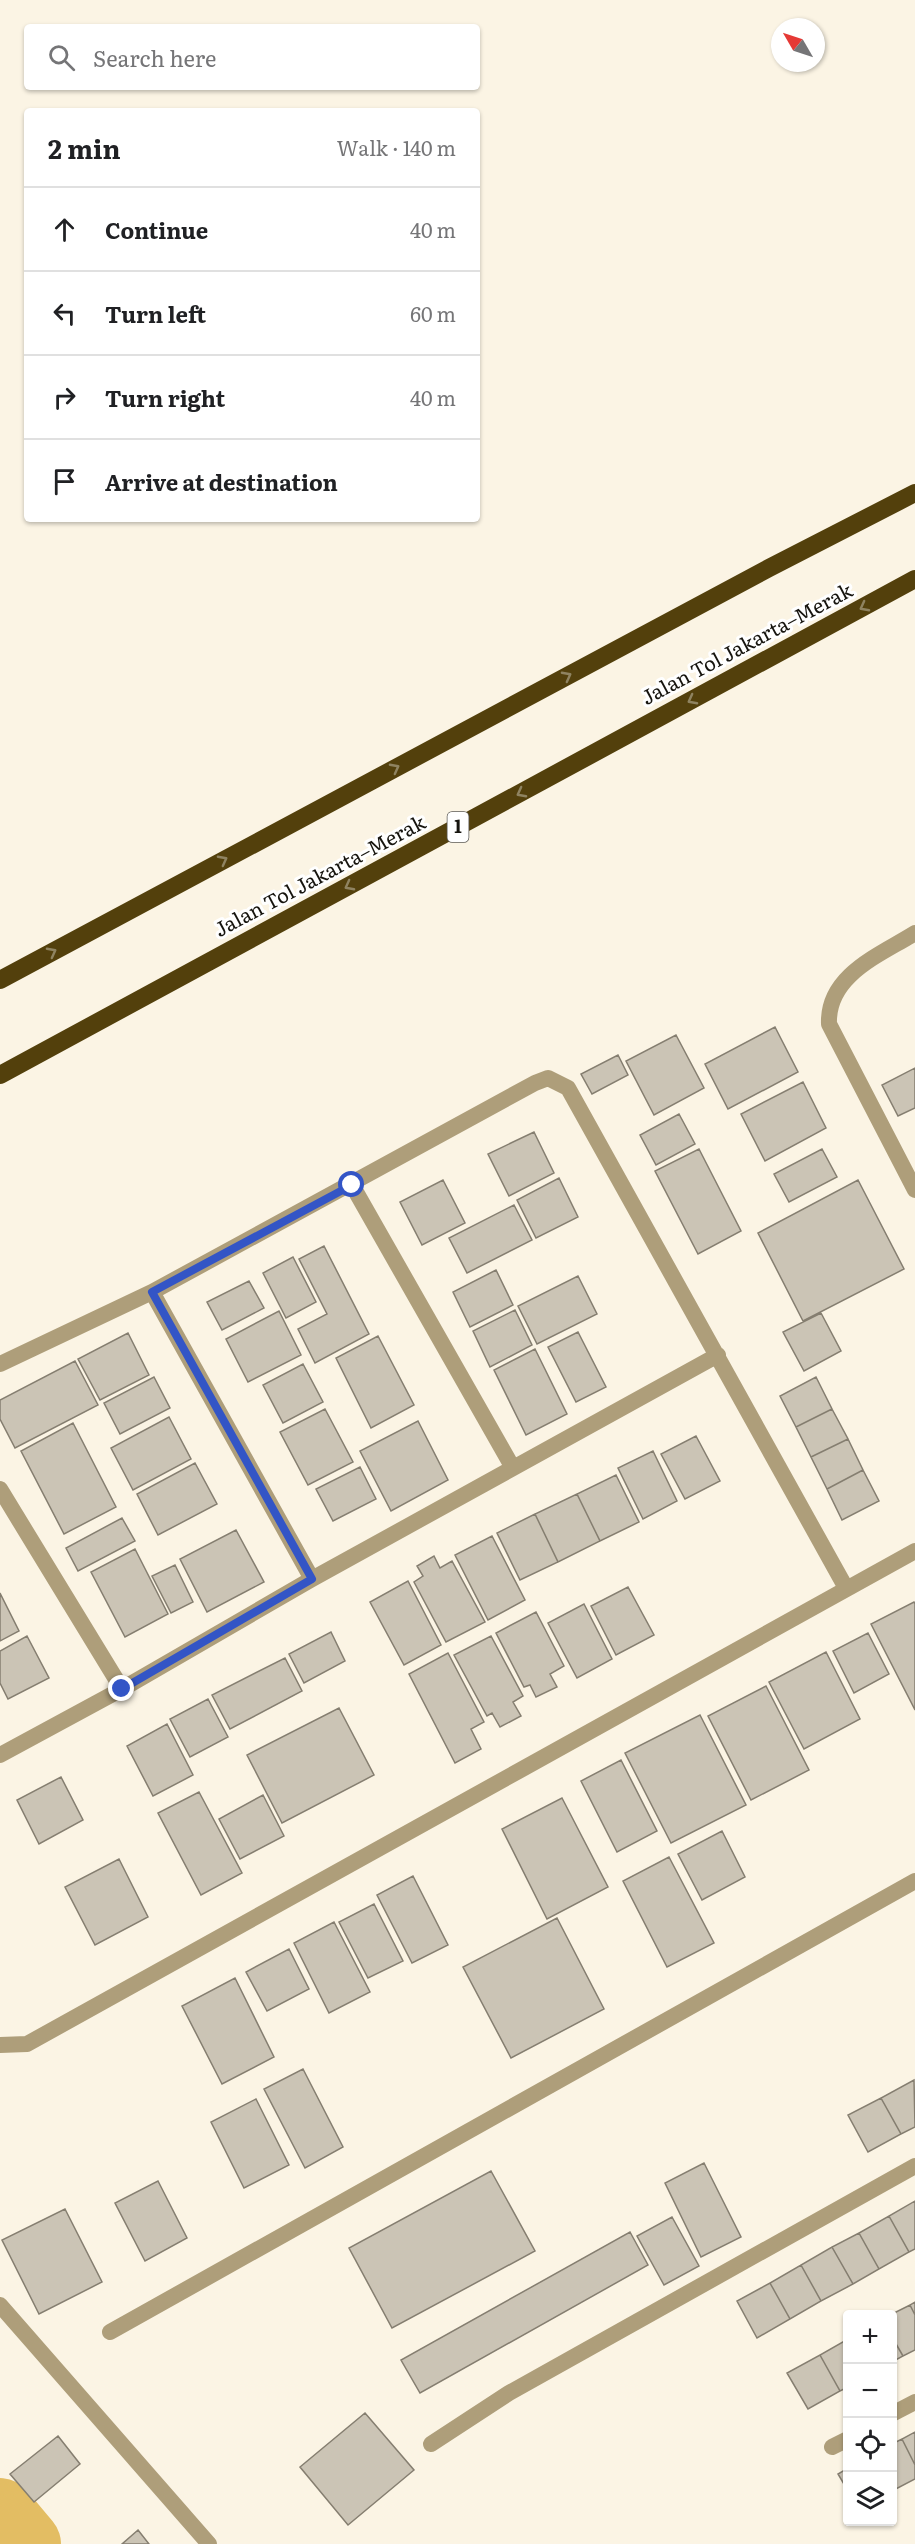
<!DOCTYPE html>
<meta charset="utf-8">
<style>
body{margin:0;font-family:Literata,serif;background:#f2f2f2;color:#202124}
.controls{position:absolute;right:18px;bottom:18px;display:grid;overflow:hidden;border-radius:6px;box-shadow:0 2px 4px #0004}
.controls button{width:54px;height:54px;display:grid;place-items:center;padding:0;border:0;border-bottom:2px solid #e0e0e0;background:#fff;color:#202124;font:30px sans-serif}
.compass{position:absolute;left:771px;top:18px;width:54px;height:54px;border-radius:50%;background:#fff;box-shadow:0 2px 4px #0004;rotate:309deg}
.stop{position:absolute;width:18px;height:18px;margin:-14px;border:4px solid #3355c6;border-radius:50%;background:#fff}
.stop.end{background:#3355c6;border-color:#fff;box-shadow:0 2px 6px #0008}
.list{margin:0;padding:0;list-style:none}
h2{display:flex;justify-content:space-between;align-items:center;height:78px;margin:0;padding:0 24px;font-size:26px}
h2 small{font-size:20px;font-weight:400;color:#757577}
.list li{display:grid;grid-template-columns:39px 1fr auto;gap:18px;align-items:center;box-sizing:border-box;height:84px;padding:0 24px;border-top:2px solid #e0e0e0}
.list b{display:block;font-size:22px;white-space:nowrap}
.list em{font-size:20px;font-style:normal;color:#757577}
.icon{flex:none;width:33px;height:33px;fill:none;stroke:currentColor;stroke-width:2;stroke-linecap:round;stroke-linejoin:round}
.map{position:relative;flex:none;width:915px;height:2544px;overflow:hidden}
.search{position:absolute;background:#fff;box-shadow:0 2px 4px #0004;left:24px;top:24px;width:456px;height:66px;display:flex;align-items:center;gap:15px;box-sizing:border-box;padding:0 21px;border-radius:6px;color:#757577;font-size:22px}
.panel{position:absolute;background:#fff;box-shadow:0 2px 4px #0004;left:24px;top:108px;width:456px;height:414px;border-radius:6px}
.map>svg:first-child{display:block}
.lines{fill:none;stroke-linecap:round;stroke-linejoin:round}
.river{stroke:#e3bd63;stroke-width:70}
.building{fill:#cbc4b5;stroke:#857e70;stroke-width:1.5}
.minor{stroke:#ae9e7a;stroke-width:16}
.motorway{stroke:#53400c;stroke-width:18}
.oneway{stroke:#8f8361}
.route{stroke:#3355c6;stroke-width:8}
.labels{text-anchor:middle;stroke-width:6;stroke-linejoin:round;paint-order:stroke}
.shield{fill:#fff;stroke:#5c5a56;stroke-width:1.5}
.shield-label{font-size:18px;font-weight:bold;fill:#16140e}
.street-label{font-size:20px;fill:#16140e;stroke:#fff}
</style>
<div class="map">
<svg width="915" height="2544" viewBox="0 0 915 2544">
<rect width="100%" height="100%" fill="#fbf4e4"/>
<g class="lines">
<path class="river" d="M 0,2513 L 26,2544"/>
</g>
<path class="building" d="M 775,1027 L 798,1072 L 728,1109 L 705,1064 Z
M 676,1035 L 704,1088 L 654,1115 L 626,1061 Z
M 618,1055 L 628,1075 L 592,1094 L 581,1074 Z
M 915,1068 L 915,1108 L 898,1116 L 882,1085 Z
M 803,1082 L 826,1128 L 765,1161 L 741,1114 Z
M 679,1114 L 695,1144 L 656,1165 L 640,1135 Z
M 534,1132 L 554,1173 L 509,1196 L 488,1154 Z
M 699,1149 L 741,1231 L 698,1254 L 655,1171 Z
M 822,1149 L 837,1177 L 789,1202 L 774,1174 Z
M 559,1178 L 578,1217 L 536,1238 L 517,1200 Z
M 443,1180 L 465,1223 L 422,1245 L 400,1202 Z
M 858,1180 L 904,1269 L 803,1321 L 758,1233 Z
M 514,1205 L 532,1240 L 467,1273 L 449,1238 Z
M 324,1246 L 369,1334 L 315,1363 L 298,1329 L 327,1314 L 299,1259 Z
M 293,1257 L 316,1302 L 286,1318 L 263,1273 Z
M 496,1270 L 513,1305 L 470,1327 L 453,1292 Z
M 578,1276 L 597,1314 L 537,1344 L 518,1306 Z
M 249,1281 L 264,1308 L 222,1330 L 207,1302 Z
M 515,1310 L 532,1345 L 490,1367 L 473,1331 Z
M 279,1311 L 301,1355 L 248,1382 L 226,1339 Z
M 821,1313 L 841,1351 L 804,1371 L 783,1332 Z
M 578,1332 L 606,1387 L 576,1402 L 548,1347 Z
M 128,1333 L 149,1375 L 100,1400 L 78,1359 Z
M 378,1336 L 414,1405 L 371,1428 L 336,1358 Z
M 535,1349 L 567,1414 L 526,1435 L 494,1370 Z
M 75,1361 L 98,1405 L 15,1448 L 0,1419 L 0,1400 Z
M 303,1364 L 323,1402 L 283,1423 L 263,1385 Z
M 154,1377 L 170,1408 L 120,1434 L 104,1403 Z
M 816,1377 L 832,1409 L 796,1427 L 780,1396 Z
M 325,1409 L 353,1462 L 308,1485 L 280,1432 Z
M 832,1409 L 848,1439 L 811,1457 L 796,1427 Z
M 169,1417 L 191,1459 L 133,1490 L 111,1448 Z
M 418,1421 L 448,1480 L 391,1511 L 360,1451 Z
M 73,1423 L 116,1507 L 64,1534 L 21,1451 Z
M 696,1436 L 720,1481 L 685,1499 L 661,1454 Z
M 848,1439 L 863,1470 L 827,1489 L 811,1457 Z
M 653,1451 L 677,1501 L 643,1519 L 618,1468 Z
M 195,1463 L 217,1504 L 158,1535 L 137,1494 Z
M 360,1467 L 376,1499 L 333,1521 L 316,1489 Z
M 863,1470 L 879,1501 L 842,1520 L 827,1489 Z
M 616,1475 L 639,1522 L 600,1541 L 577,1494 Z
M 577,1494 L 600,1541 L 558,1562 L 535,1514 Z
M 535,1514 L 558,1562 L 520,1580 L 497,1533 Z
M 122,1518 L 135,1541 L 78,1571 L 66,1548 Z
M 236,1530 L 264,1582 L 207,1612 L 180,1559 Z
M 492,1536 L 525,1600 L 488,1620 L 455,1555 Z
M 135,1549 L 168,1614 L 125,1637 L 91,1572 Z
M 434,1556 L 440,1568 L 452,1561 L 485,1622 L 446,1642 L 414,1582 L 423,1576 L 417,1566 Z
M 175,1565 L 193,1602 L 171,1613 L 152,1576 Z
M 408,1581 L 441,1645 L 404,1665 L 370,1602 Z
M 628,1587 L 654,1635 L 616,1655 L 591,1606 Z
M 0,1593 L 19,1631 L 0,1641 Z
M 914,1602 L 915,1604 L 915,1710 L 871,1624 Z
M 584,1604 L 612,1659 L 577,1678 L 548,1623 Z
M 536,1612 L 564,1666 L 550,1674 L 557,1687 L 536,1697 L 530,1685 L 524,1687 L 496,1633 Z
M 331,1632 L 345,1661 L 304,1683 L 289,1654 Z
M 868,1633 L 889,1674 L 854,1693 L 833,1651 Z
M 27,1636 L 49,1678 L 8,1699 L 0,1683 L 0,1651 Z
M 491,1636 L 523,1696 L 513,1702 L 521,1716 L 500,1727 L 492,1713 L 487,1716 L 454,1655 Z
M 826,1652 L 860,1719 L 804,1749 L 769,1682 Z
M 448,1653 L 484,1722 L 471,1729 L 481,1749 L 455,1763 L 409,1674 Z
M 285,1658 L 302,1691 L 230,1729 L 212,1695 Z
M 766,1686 L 809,1770 L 751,1800 L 708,1716 Z
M 208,1699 L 228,1737 L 190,1757 L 170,1719 Z
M 339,1708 L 374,1775 L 282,1823 L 247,1755 Z
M 700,1715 L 746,1805 L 671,1843 L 625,1753 Z
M 167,1724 L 193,1775 L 153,1796 L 127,1746 Z
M 621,1760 L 657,1831 L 617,1852 L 581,1781 Z
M 61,1777 L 83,1820 L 39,1844 L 17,1800 Z
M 199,1792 L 242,1873 L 201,1895 L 158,1813 Z
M 263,1795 L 284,1836 L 240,1859 L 219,1819 Z
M 562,1798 L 608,1887 L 547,1919 L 502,1829 Z
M 722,1831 L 745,1877 L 702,1900 L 678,1854 Z
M 669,1857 L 714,1943 L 667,1967 L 623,1881 Z
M 119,1859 L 148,1917 L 95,1945 L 65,1887 Z
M 413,1876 L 448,1945 L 412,1963 L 377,1895 Z
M 374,1904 L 403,1961 L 368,1978 L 339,1922 Z
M 557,1918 L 604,2009 L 511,2058 L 463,1967 Z
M 334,1922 L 370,1992 L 329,2013 L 294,1943 Z
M 289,1949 L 309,1989 L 267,2011 L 246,1972 Z
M 235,1978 L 274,2057 L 222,2084 L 182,2006 Z
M 303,2069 L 343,2147 L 305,2168 L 264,2089 Z
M 914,2080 L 915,2127 L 901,2134 L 881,2098 Z
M 881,2098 L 901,2134 L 868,2152 L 848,2115 Z
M 256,2099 L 289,2165 L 244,2188 L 211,2122 Z
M 704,2163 L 741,2237 L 701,2257 L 665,2183 Z
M 491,2171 L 535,2251 L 392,2328 L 349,2248 Z
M 158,2181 L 187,2238 L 145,2261 L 115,2203 Z
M 915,2201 L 915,2249 L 909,2252 L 889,2216 Z
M 65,2209 L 102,2282 L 39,2314 L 2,2240 Z
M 889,2216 L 909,2252 L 879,2269 L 859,2233 Z
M 672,2217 L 699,2266 L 664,2285 L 637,2236 Z
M 630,2232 L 648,2265 L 420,2393 L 401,2360 Z
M 859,2233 L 879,2269 L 853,2284 L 832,2247 Z
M 832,2247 L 853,2284 L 821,2301 L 801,2265 Z
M 801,2265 L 821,2301 L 790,2319 L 770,2283 Z
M 770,2283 L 790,2319 L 757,2338 L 737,2301 Z
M 915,2302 L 915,2315 L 910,2305 Z
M 910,2305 L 915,2315 L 915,2350 L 903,2356 L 892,2337 L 892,2314 Z
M 892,2337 L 903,2356 L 892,2362 Z
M 848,2339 L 848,2387 L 840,2391 L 820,2355 Z
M 820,2355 L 840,2391 L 808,2409 L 787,2373 Z
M 365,2413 L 414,2470 L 348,2525 L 300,2467 Z
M 915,2432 L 915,2465 L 902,2439 Z
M 58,2436 L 80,2464 L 34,2502 L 10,2474 Z
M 902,2439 L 915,2465 L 915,2479 L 892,2491 L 892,2444 Z
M 848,2468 L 848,2491 L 838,2474 Z
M 138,2530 L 149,2544 L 122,2544 Z"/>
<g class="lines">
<path class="minor" d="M 915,933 C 880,955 827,975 829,1024 L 915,1190
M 352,1185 L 513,1468
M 152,1292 L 535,1083 L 548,1078 L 568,1088 L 846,1588
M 0,1364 L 152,1292 L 312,1579
M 0,1489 L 122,1689
M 0,1755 L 122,1689 L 312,1579 L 718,1355
M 0,2045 L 27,2044 L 915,1551
M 0,2305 L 209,2544
M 110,2332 L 915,1881
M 892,2414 L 915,2402
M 431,2444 L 509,2393 L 915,2166
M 832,2447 L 848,2439"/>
<path class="motorway" d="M 0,980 L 769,568 L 915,493
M 0,1075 L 915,579"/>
</g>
<defs><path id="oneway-chevron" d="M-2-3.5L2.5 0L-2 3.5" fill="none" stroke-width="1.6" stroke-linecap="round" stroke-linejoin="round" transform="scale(1.5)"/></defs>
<g class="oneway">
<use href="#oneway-chevron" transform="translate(864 607) rotate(152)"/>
<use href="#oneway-chevron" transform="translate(567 676) rotate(-28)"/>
<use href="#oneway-chevron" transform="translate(692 700) rotate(152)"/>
<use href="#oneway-chevron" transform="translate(395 768) rotate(-28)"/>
<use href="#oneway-chevron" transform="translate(521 793) rotate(152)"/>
<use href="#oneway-chevron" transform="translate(223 860) rotate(-28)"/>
<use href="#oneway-chevron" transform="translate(349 886) rotate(152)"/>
<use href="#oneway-chevron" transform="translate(52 952) rotate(-28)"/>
</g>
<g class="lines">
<path class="route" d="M 122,1689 L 312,1579 L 152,1292 L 352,1185"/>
</g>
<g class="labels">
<rect class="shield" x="447.5" y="812" width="21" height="30" rx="4.5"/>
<g class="shield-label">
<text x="458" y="833">1</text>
</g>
<g class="street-label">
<text transform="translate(747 644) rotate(-28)" y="7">Jalan Tol Jakarta–Merak</text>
<text transform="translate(320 876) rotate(-28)" y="7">Jalan Tol Jakarta–Merak</text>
</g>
</g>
</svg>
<div class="controls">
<button>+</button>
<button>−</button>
<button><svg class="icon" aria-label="locate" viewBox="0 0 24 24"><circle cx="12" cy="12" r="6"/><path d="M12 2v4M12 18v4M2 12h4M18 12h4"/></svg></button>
<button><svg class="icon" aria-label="layers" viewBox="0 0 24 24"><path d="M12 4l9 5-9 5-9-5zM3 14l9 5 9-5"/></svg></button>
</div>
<svg class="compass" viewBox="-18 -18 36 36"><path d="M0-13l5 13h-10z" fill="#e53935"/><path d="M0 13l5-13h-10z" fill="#757577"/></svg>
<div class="stop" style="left:352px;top:1185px"></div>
<div class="stop end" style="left:122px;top:1689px"></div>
<div class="search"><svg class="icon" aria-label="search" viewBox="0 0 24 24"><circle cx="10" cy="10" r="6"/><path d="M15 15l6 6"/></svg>Search here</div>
<section class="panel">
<h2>2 min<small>Walk · 140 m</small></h2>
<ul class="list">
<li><svg class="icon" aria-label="ahead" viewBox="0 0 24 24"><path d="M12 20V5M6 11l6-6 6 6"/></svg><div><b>Continue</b></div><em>40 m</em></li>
<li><svg class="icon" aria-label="left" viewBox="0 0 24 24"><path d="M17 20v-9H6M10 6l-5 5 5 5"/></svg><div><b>Turn left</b></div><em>60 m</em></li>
<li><svg class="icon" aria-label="right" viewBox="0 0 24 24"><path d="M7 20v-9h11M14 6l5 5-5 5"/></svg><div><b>Turn right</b></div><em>40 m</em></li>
<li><svg class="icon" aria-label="arrive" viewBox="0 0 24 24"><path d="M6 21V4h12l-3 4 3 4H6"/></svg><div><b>Arrive at destination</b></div></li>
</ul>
</section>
</div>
